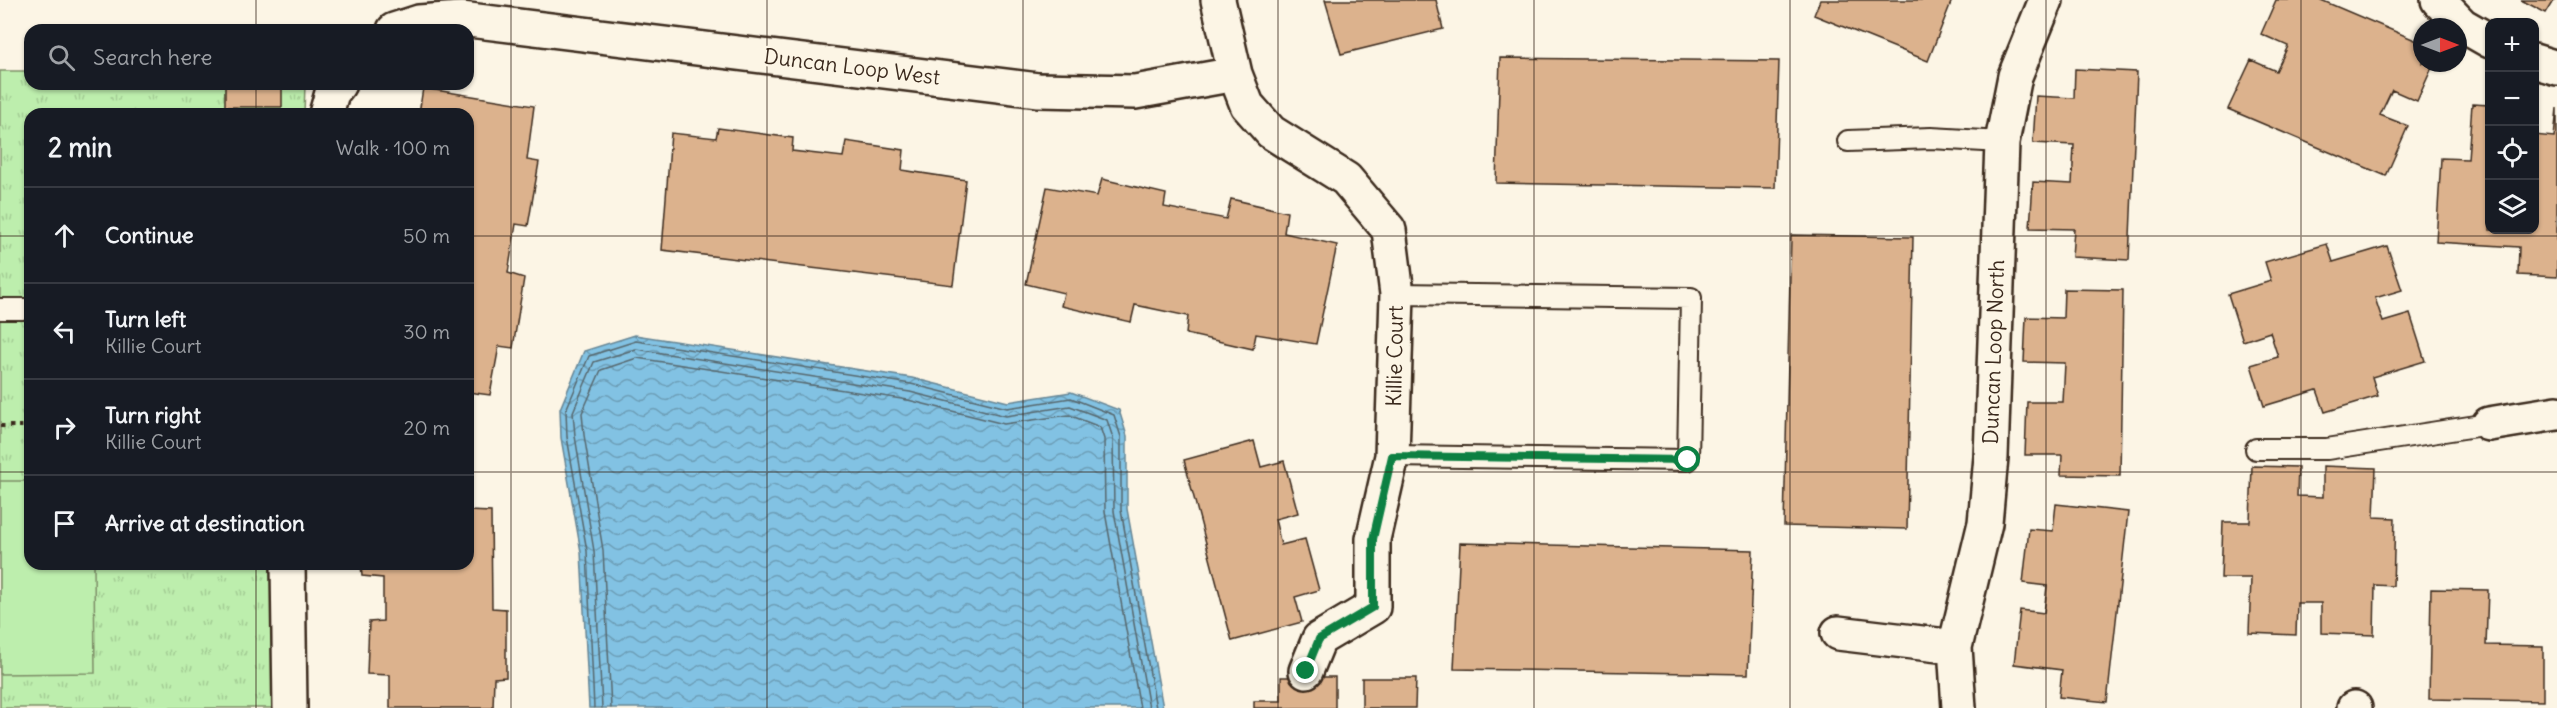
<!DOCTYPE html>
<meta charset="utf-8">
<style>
body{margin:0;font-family:Delius,sans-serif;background:#242831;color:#f1f3f6}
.controls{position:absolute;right:18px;top:18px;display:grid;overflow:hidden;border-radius:12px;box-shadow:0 2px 4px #0004}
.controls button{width:54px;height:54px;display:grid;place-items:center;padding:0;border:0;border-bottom:2px solid #363941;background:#171b24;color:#f1f3f6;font:30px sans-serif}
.compass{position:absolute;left:2413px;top:18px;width:54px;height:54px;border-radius:50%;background:#171b24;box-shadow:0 2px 4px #0004;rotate:90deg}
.stop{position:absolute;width:18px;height:18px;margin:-14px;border:4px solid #0b8043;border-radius:50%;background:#fff}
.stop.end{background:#0b8043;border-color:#fff;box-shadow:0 2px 6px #0008}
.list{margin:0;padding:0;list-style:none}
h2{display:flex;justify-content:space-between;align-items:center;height:78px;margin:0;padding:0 24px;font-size:26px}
h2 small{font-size:20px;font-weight:400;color:#9ea1a6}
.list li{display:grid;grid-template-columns:39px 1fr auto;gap:18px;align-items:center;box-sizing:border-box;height:96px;padding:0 24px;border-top:2px solid #363941}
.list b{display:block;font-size:22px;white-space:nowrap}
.list p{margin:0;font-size:20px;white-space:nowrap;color:#9ea1a6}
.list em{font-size:20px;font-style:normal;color:#9ea1a6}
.icon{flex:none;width:33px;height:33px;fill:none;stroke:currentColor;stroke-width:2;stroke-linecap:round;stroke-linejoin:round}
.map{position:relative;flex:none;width:2557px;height:708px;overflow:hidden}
.search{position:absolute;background:#171b24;box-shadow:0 2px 4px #0004;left:24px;top:24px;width:450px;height:66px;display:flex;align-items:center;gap:15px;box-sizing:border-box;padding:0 21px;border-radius:18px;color:#9ea1a6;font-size:22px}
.panel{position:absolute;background:#171b24;box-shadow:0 2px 4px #0004;left:24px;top:108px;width:450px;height:462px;border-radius:18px}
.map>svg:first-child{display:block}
.park{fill:url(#park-tufts);stroke:#7c8c66;stroke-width:1.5}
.pitch{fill:#bdeead;stroke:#7c8c66;stroke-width:1.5}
.water{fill:url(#water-waves);stroke:#668594;stroke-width:1.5}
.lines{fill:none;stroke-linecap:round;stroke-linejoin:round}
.shore{stroke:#57676d;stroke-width:1.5}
.building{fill:#dcb28d;stroke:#3b2a1e;stroke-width:1.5}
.lane-casing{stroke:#3b2a1e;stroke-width:24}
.street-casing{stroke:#3b2a1e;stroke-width:38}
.path{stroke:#3b2a1e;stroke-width:4;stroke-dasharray:4.5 4.5;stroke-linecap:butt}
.lane{stroke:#fcf5e5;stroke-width:20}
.street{stroke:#fcf5e5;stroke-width:33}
.route{stroke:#0b8043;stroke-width:8}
.grid{fill:none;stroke:#3b2a1e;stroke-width:1.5;stroke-opacity:0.55}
.labels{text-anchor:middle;stroke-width:4.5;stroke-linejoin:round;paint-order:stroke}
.street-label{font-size:21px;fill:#3b2a1e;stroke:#fcf5e5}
</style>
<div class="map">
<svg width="2557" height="708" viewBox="0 0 2557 708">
<defs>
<pattern id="park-tufts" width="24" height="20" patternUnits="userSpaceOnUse" patternTransform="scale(1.5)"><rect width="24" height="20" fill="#bdeead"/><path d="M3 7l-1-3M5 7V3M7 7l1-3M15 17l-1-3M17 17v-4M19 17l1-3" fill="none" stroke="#a3cc94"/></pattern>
<pattern id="water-waves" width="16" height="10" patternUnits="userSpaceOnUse" patternTransform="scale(1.5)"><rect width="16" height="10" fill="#82c2e3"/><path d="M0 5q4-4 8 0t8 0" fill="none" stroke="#6c9eb7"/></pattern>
</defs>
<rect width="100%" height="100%" fill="#fcf5e5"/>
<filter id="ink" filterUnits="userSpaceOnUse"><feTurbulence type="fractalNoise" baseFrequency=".0167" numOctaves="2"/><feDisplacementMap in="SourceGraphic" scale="12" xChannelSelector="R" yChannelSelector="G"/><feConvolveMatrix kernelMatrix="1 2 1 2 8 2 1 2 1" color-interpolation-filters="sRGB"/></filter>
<g filter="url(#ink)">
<path class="park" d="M 0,71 L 30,71 L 30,84 L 305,84 L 304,114 L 30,114 L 30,564 L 288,564 L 283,708 L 0,708 Z"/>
<path class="pitch" d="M 0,481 L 30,481 L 30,564 L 94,564 L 95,673 L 0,674 Z"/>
<path class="water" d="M 635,335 L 912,378 L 1008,402 L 1071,392 L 1119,410 L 1127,436 L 1127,509 L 1163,708 L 589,708 L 581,552 L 561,438 L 560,409 L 584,351 Z"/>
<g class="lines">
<path class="shore" d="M 594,708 L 587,551 L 567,437 L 566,410 L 589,356 L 636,341 L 911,384 L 1007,408 L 1071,398 L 1114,415 L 1121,437 L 1121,510 L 1156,708
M 602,708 L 594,551 L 575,436 L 573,412 L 594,362 L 636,349 L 910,392 L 1006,416 L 1070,406 L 1107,420 L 1113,438 L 1114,511 L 1149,708
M 611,708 L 603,550 L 584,435 L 582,413 L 601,370 L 637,358 L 908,400 L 1004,424 L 1069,415 L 1100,427 L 1104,439 L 1105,512 L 1140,708"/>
</g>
<path class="building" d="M 1325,0 L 1436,0 L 1443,29 L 1341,54 Z
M 1820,0 L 1952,0 L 1928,61 L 1814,15 Z
M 2276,0 L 2321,0 L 2422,43 L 2422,63 L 2434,63 L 2417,101 L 2392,90 L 2380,115 L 2408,126 L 2386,176 L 2228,109 L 2251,60 L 2276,71 L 2288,46 L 2261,34 Z
M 2521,0 L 2554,0 L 2546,13 Z
M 1500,58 L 1779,61 L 1775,188 L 1496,183 Z
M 2075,69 L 2137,72 L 2129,260 L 2072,257 L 2074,229 L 2030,228 L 2033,182 L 2072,184 L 2074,145 L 2033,143 L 2036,96 L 2074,98 Z
M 225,84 L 282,84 L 282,107 L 225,107 Z
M 423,88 L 534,106 L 527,160 L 539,162 L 528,226 L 516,224 L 508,273 L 524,278 L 513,348 L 499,346 L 490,395 L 468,392 L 468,114 L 419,114 Z
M 2472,104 L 2490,105 L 2490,230 L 2534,230 L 2534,135 L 2554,137 L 2557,108 L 2557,277 L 2518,275 L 2519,247 L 2436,242 L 2441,158 L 2468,159 Z
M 718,128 L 793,138 L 792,151 L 843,157 L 846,141 L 904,150 L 902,170 L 966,180 L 953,285 L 662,250 L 671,133 L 716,138 Z
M 1102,179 L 1166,194 L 1164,207 L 1226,219 L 1231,199 L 1287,212 L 1284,233 L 1337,245 L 1316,344 L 1256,334 L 1253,349 L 1186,334 L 1188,316 L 1135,305 L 1131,322 L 1061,306 L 1064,293 L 1026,284 L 1047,187 L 1097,196 Z
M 1791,235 L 1913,237 L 1907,529 L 1784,526 Z
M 2327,244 L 2333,262 L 2387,246 L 2402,290 L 2375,298 L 2383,322 L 2410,314 L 2425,361 L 2372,377 L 2378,396 L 2325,412 L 2317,390 L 2264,406 L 2251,365 L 2278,357 L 2270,332 L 2243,341 L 2228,294 L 2271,281 L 2265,262 Z
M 2064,289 L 2123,290 L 2120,476 L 2061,475 L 2062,455 L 2025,455 L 2027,402 L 2063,402 L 2065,363 L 2024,362 L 2026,317 L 2063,318 Z
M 1254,441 L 1261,467 L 1284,461 L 1298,513 L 1275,519 L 1281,545 L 1305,539 L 1319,590 L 1295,597 L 1302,622 L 1232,641 L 1184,460 Z
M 2252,466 L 2298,467 L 2297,496 L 2323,497 L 2323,466 L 2376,468 L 2374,517 L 2395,518 L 2393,586 L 2375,585 L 2374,635 L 2321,633 L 2321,603 L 2297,603 L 2296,635 L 2249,633 L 2251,578 L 2221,578 L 2223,522 L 2250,522 Z
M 2056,504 L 2128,512 L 2107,702 L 2059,697 L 2062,670 L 2014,664 L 2020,610 L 2044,613 L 2047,586 L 2023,583 L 2029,529 L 2053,531 Z
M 468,511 L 491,512 L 492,608 L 506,609 L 506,677 L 494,678 L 493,708 L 390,708 L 390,675 L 367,674 L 369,622 L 383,621 L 383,578 L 362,576 L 361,564 L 468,564 Z
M 1460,543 L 1753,550 L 1748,674 L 1454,669 Z
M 2431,589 L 2488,590 L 2486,645 L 2543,646 L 2543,701 L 2429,699 Z
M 1281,677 L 1335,677 L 1335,708 L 1254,708 L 1254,701 L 1281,701 Z
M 1362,678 L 1416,678 L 1415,708 L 1362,708 Z"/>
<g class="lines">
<g class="lane-casing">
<path id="lane" d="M 1848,141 L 1931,138 L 2002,142
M 0,309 L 30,309
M 2256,449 L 2327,449 L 2489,424
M 1392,456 L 1688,460 L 1691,298 L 1397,294"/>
</g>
<g class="street-casing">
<path id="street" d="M 1218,0 L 1235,74 L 1247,105 L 1271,132 L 1346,179 L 1389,230 L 1397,294 L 1392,456 L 1373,539 L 1373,607 L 1319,639 L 1306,671
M 2438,0 L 2462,25 L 2490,41
M 394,30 L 419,22 L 461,19 L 1038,90 L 1135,92 L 1235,74
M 2534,61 L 2557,68
M 326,114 L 332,93 L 339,84
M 2489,424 L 2557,413
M 288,564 L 290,708
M 1838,633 L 1955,647
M 1959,708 L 1955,647 L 1985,523 L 1991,457 L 2002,142 L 2015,76 L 2046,0
M 2354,708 L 2355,708"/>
</g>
<path class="path" d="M 0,426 L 30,426"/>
<use href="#lane" class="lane"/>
<use href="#street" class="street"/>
</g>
</g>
<g class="lines" filter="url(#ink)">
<path class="route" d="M 1306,671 L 1319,639 L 1373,607 L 1373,539 L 1392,456 L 1688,460"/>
</g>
<path class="grid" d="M 256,0 L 256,30M 511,0 L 511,708M 767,0 L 767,708M 1023,0 L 1023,708M 1278,0 L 1278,708M 1534,0 L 1534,708M 1790,0 L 1790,708M 2046,0 L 2046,708M 2301,0 L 2301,708M 256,84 L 256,114M 0,236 L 30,236M 468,236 L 2557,236M 0,472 L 30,472M 468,472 L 2557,472M 256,564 L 256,708"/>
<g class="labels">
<g class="street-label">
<text transform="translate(852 67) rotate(7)" y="7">Duncan Loop West</text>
<text transform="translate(1994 352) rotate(-88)" y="7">Duncan Loop North</text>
<text transform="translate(1395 356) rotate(-89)" y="7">Killie Court</text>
</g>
</g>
</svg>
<div class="controls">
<button>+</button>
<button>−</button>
<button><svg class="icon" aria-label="locate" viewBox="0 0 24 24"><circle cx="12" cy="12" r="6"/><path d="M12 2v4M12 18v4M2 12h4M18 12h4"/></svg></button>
<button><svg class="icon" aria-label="layers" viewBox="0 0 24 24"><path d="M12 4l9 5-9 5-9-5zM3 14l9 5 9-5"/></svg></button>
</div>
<svg class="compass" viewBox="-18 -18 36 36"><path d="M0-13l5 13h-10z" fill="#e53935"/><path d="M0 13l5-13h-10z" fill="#9ea1a6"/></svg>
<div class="stop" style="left:1688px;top:460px"></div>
<div class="stop end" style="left:1306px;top:671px"></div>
<div class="search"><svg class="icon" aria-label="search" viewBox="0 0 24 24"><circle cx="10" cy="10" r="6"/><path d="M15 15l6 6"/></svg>Search here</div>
<section class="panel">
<h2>2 min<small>Walk · 100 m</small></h2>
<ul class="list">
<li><svg class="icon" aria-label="ahead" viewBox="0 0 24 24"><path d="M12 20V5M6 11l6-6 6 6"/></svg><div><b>Continue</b></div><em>50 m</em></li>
<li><svg class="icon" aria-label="left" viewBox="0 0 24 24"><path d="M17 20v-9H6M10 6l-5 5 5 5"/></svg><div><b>Turn left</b><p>Killie Court</p></div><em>30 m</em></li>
<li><svg class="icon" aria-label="right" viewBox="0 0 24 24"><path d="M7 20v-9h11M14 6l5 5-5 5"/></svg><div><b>Turn right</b><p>Killie Court</p></div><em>20 m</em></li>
<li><svg class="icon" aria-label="arrive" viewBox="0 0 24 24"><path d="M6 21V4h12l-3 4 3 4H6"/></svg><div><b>Arrive at destination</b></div></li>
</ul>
</section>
</div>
